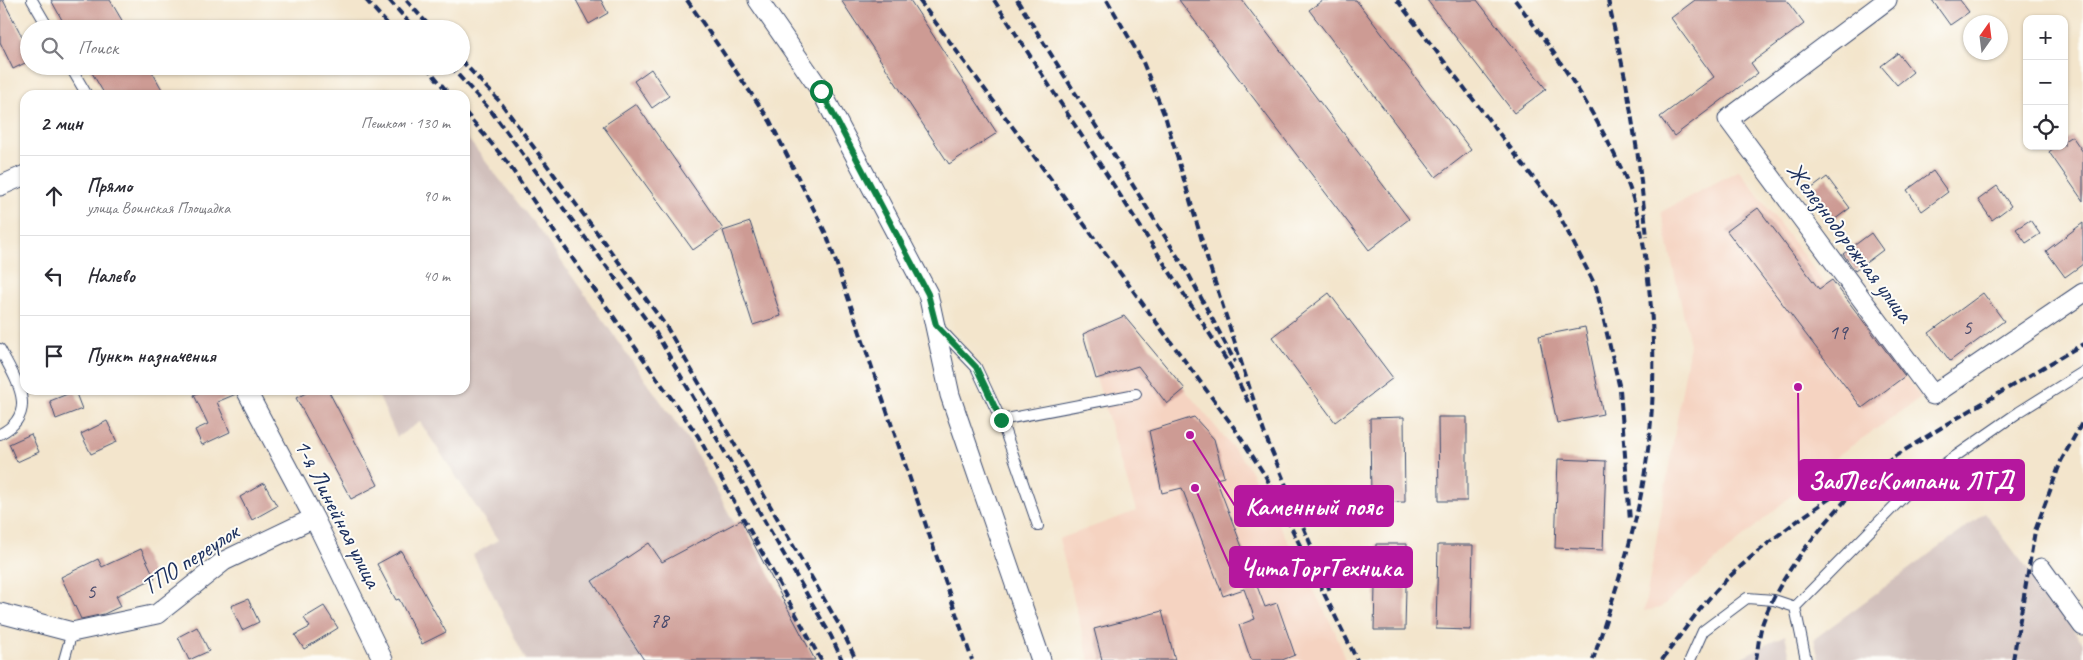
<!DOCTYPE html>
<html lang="ru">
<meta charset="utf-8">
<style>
body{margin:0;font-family:Caveat,sans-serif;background:#f7f7f7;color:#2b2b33}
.controls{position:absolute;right:15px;top:15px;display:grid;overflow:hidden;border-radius:10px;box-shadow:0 1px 4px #0004}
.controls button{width:45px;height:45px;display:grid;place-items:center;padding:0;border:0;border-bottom:1px solid #e1e1e2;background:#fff;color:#2b2b33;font:25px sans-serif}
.compass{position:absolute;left:1963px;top:15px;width:45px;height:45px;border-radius:50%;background:#fff;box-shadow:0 1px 4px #0004;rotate:14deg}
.stop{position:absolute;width:15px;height:15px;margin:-11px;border:4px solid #0b8043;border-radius:50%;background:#fff}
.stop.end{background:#0b8043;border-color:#fff;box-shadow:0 1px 5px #0008}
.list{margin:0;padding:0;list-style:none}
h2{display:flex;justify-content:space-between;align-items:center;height:65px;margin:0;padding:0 20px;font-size:21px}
h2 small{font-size:16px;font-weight:400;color:#7c7c81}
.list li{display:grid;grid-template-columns:32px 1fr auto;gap:15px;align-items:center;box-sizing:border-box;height:80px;padding:0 20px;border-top:1px solid #e1e1e2}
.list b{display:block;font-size:19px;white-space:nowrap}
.list p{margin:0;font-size:16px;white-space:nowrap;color:#7c7c81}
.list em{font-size:16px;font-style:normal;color:#7c7c81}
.icon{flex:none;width:28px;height:28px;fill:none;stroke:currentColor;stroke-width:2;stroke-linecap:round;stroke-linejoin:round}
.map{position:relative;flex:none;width:2083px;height:660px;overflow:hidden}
.search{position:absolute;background:#fff;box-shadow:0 1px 4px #0004;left:20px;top:20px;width:450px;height:55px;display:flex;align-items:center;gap:12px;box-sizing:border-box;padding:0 18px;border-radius:28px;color:#7c7c81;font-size:19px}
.panel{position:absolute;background:#fff;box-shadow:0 1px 4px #0004;left:20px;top:90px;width:450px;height:305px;border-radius:15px}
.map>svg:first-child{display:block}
.built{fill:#f5d3c1}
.industrial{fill:#d1c0bc}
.building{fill:#cd9b94}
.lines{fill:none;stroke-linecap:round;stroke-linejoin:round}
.service-casing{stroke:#3b4a6e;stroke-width:12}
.minor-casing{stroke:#3b4a6e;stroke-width:21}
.service{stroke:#fff;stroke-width:10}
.minor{stroke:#fff;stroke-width:19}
.rail{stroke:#1b2f5e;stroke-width:4;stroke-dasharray:8 4;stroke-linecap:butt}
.route{stroke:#0b8043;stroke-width:6}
.labels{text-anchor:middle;stroke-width:4;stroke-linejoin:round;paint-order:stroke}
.number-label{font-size:21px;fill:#484a6c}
.street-label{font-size:24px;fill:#1b2f5e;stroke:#fdfcf7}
.leader{fill:none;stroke:#b5179e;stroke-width:2}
.callout-dot{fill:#b5179e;stroke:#fdfcf7;stroke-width:2}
.callout{fill:#b5179e;stroke:#b5179e;stroke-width:2}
.callout-label{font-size:25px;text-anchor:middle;font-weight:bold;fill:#fff}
</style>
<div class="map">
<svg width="2083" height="660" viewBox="0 0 2083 660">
<rect width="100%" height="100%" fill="#fdfcf7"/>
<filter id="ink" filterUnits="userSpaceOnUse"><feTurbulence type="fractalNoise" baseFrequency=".02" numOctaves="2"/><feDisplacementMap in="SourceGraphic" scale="10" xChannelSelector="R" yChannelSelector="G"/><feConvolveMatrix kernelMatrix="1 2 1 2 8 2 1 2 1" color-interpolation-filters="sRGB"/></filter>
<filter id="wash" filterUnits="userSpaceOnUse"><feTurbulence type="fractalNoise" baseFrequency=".0096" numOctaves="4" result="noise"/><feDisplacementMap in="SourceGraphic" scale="20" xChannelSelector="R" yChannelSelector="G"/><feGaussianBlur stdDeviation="1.12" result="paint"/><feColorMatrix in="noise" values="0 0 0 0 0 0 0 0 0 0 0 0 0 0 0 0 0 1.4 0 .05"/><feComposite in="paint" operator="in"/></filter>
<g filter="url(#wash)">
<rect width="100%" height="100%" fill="#f3e5cc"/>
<path class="built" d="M 1739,170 L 1825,284 L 1832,280 L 1921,398 L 1841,453 L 1660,608 L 1644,611 L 1690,344 L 1661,212 Z
M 1124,316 L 1248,466 L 1335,631 L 1345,660 L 1089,660 L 1059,539 L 1136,511 L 1083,334 Z"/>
<path class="industrial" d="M 465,135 L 539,230 L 691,444 L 809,660 L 526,660 L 473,555 L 498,540 L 420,422 L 397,437 L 376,390 L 465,390 Z
M 1985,513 L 2083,643 L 2083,660 L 1819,660 L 1814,639 Z
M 1785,635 L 1791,660 L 1736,660 Z"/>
<g id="blocks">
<path class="building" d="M 0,0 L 3,0 L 29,50 L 29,61 L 13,69 L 0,42 Z
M 51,0 L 110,0 L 127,29 L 67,29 Z
M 576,0 L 601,0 L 608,13 L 589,24 Z
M 841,0 L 910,0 L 997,133 L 949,164 Z
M 1179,0 L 1242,0 L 1409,219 L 1369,250 Z
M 1323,0 L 1356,0 L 1471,150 L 1436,177 L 1309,10 Z
M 1427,0 L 1477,0 L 1546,89 L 1514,113 Z
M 1695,0 L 1786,0 L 1804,24 L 1751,63 L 1758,73 L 1674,136 L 1660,117 L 1714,77 L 1671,18 Z
M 1932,0 L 1960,0 L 1969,12 L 1950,25 Z
M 1898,53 L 1913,72 L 1897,85 L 1881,66 Z
M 88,66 L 149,66 L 165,95 L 105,95 Z
M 651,69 L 669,96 L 652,108 L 634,81 Z
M 636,104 L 723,229 L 693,250 L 603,126 Z
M 2072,136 L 2083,152 L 2083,201 L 2049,152 L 2056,146 L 2064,146 L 2064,141 Z
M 1933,171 L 1948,192 L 1922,211 L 1907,190 Z
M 1827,177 L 1850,208 L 1830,223 L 1807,192 Z
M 1997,186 L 2011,206 L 1992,220 L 1978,200 Z
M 1758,208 L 1819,289 L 1832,280 L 1905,376 L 1862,408 L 1727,231 Z
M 2030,220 L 2040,234 L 2026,243 L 2016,229 Z
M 750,222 L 781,316 L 753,325 L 723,231 Z
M 2083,223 L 2083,264 L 2065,277 L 2046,251 Z
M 1871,233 L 1883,250 L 1855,271 L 1843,254 Z
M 1329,293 L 1393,378 L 1335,422 L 1272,337 Z
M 1983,293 L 2004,321 L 1950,361 L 1929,333 Z
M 1124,316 L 1185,389 L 1167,404 L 1138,366 L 1096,379 L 1083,334 Z
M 1585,327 L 1603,414 L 1557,423 L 1539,336 Z
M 204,390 L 235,390 L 236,394 L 217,402 L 230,432 L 202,445 L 195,430 L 208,424 L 194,395 Z
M 312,390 L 328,390 L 378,485 L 351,499 L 296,398 Z
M 75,391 L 82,409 L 56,419 L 50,401 Z
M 1194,417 L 1214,439 L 1224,477 L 1216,479 L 1265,607 L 1277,603 L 1295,655 L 1282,660 L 1251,660 L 1239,625 L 1255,619 L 1244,589 L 1223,596 L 1182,488 L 1162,493 L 1149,431 Z
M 1404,417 L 1405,502 L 1371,503 L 1370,418 Z
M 1438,417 L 1467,417 L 1467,501 L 1439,501 Z
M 107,421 L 117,442 L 91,454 L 81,434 Z
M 31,434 L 39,452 L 17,462 L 9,444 Z
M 1558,459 L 1606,461 L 1603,550 L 1555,548 Z
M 264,483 L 277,506 L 252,520 L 240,497 Z
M 741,520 L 815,660 L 644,660 L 592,581 L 649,543 L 662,562 Z
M 1376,544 L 1407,544 L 1405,630 L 1374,630 Z
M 1438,545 L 1473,545 L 1471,630 L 1436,629 Z
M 141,549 L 155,578 L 116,596 L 121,606 L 104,614 L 81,619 L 61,577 L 98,559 L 102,567 Z
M 401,551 L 446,632 L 422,644 L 399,599 L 396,600 L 377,564 Z
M 248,599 L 259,622 L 242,630 L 231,606 Z
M 324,606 L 338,628 L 304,649 L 295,635 L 310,627 L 304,618 Z
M 1162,611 L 1175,660 L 1102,660 L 1094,629 Z
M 197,627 L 209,651 L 189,660 L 178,637 Z"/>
</g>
</g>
<g filter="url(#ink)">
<use href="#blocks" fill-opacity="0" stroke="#3b4a6e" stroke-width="1"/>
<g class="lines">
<g class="service-casing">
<path id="service" d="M 32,0 L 49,29
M 70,66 L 87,95
M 938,327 L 976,367 L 1001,420 L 1038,526
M 0,349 C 15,379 41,413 0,434
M 1001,420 L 1136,394
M 64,660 L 72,632
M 1690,660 L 1703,631 L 1747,598 L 1774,600 L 1795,607
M 1806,660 L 1795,607 L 1917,483 L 2019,412 L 2083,372"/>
</g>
<g class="minor-casing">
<path id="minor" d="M 758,0 L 821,91 L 928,294 L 950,395 L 1041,660
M 1887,0 L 1728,119 L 1933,395 L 2083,293
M 0,186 L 25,175
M 246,390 L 314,518 L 383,660
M 2041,568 L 2083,626
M 0,613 L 72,632 L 157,614 L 224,561 L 314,518"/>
</g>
<use href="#service" class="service"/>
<use href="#minor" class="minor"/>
<path class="rail" d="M 366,0 L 392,29
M 389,0 L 415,29
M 406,0 L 432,29
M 687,0 L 770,121 L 827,236 L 972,660
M 919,0 L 1235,429 L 1266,477 L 1357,660
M 994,0 L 1231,367 L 1249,404
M 1017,0 L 1189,275 L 1235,362
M 1107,0 L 1142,60 L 1166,119 L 1208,261 L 1265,435 L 1330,591
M 1397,0 L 1554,205 L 1596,287 L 1620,389 L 1630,521
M 1515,0 C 1558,56 1597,114 1626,179 C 1639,210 1644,245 1648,279 C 1656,343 1655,406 1645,471 C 1636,533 1612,600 1593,660
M 1608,0 L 1626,82 L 1639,163 L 1647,237
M 461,60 L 501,103 L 666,326 L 842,630 L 856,660
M 426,66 L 450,95
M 450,66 L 491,111 L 656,333 L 831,636 L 842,660
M 465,112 L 507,162 L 572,258 L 698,436 L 821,660
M 1662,660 C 1682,633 1702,604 1726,580 C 1774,534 1822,503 1878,467 C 1945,424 2014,385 2083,344
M 1756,660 C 1758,648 1759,634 1763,622 C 1783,568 1824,524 1862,482
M 2013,660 L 2035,531 L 2061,461 L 2083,421"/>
</g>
</g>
<g class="lines" filter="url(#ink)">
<path class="route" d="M 821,91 L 928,294 L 936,325 L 976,367 L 1001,420"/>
</g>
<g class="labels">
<g class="number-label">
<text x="1967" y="334">5</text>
<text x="1838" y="339">19</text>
<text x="91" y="598">5</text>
<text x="659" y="627">78</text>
</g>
<g class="street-label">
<text transform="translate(1850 242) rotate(53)" y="8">Железнодорожная улица</text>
<text transform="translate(338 513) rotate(63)" y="8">1-я Линейная улица</text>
<text transform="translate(190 559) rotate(-33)" y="8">ТПО переулок</text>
</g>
</g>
<path class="leader" d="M1798 387L1799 480M1190 435L1235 506M1195 488L1230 567"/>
<g class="callout-dot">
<circle cx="1798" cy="387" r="5"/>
<circle cx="1190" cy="435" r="5"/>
<circle cx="1195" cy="488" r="5"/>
</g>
<g class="callout">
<rect x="1799" y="460" width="225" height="40" rx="5"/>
<rect x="1235" y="486" width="158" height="40" rx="5"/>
<rect x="1230" y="547" width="182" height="40" rx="5"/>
</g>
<g class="callout-label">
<text x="1911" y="489">ЗабЛесКомпани ЛТД</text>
<text x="1314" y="515">Каменный пояс</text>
<text x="1321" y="576">ЧитаТоргТехника</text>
</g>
</svg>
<div class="controls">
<button>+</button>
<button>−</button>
<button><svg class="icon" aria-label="locate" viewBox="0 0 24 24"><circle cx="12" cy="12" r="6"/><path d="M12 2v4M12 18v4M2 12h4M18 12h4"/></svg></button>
</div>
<svg class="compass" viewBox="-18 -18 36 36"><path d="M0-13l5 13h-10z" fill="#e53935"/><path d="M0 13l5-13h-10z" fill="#7c7c81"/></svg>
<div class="stop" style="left:821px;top:91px"></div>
<div class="stop end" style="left:1001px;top:420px"></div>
<div class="search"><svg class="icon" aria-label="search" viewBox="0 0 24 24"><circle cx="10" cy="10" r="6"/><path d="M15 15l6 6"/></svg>Поиск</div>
<section class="panel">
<h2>2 мин<small>Пешком · 130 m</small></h2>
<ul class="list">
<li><svg class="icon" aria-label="ahead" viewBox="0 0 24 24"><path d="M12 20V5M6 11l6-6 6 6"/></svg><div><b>Прямо</b><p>улица Воинская Площадка</p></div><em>90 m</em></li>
<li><svg class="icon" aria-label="left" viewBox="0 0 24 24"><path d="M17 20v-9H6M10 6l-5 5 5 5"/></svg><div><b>Налево</b></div><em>40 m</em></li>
<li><svg class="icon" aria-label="arrive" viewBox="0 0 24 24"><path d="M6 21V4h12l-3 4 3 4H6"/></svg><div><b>Пункт назначения</b></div></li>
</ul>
</section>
</div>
